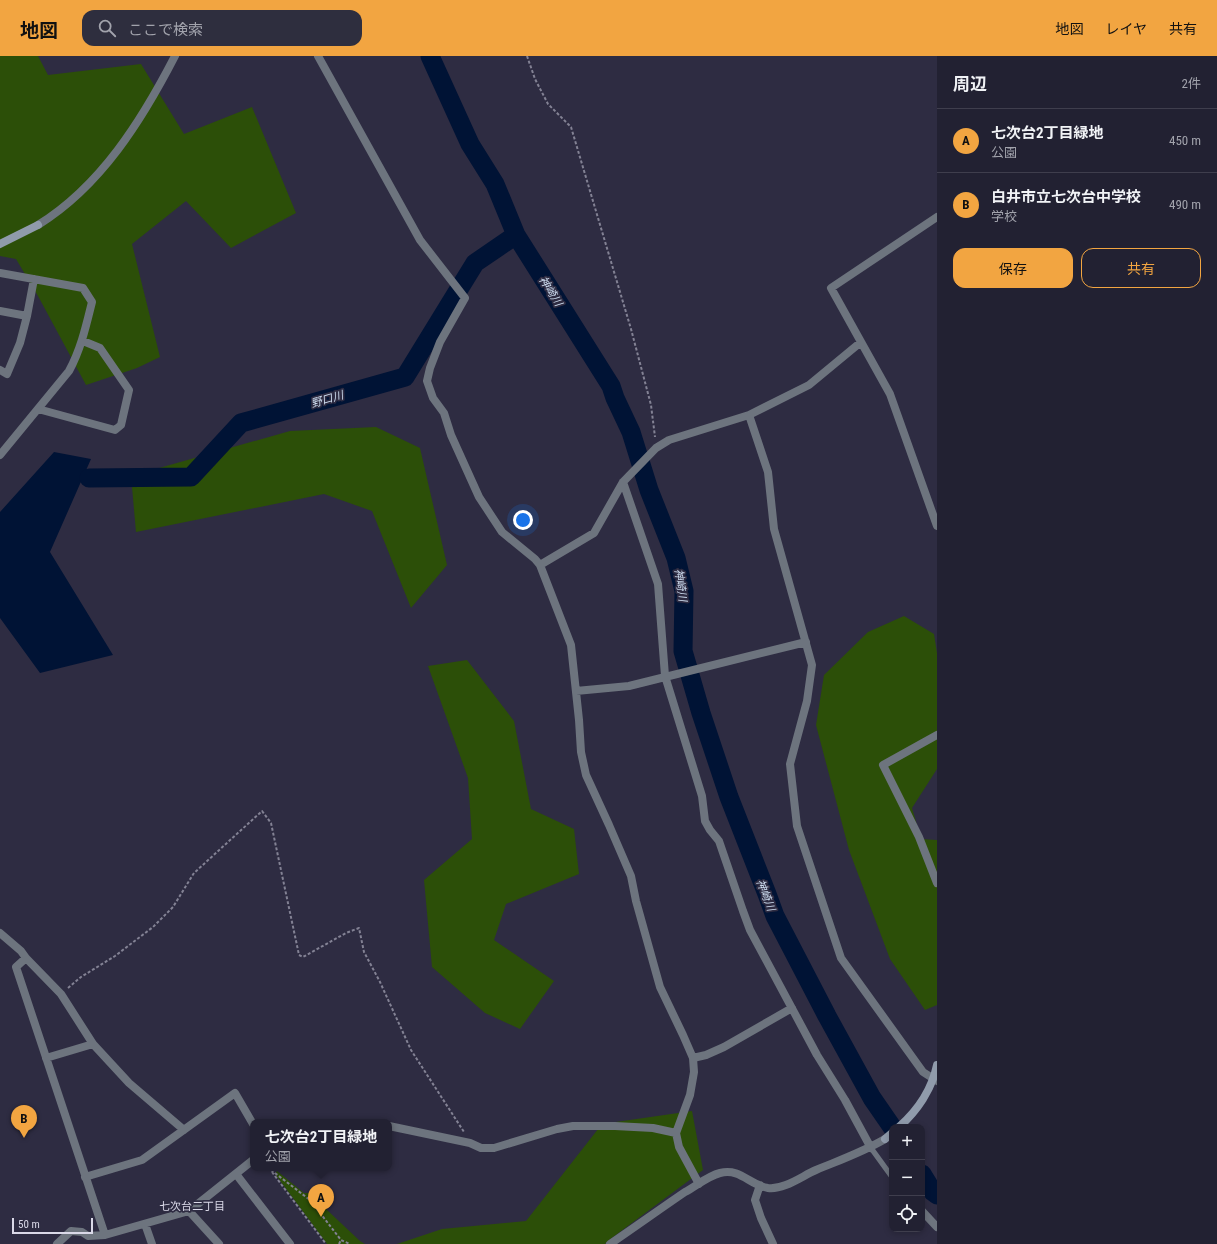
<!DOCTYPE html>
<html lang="ja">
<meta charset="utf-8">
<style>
body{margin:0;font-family:"Roboto Condensed","Noto Sans JP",sans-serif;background:#2e2e3e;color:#f1f3f6}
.controls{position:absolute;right:12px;bottom:12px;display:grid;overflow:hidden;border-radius:8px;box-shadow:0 2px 6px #0003}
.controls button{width:36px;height:36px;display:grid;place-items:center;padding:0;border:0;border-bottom:1px solid #3f3e4d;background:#222132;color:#f1f3f6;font:20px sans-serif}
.scale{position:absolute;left:12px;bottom:10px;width:81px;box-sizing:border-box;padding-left:4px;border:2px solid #dad9e8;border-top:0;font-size:11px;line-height:14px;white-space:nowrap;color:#dad9e8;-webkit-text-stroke:3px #2e2c42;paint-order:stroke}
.you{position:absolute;left:523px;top:464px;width:14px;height:14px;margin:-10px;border:3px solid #fff;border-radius:50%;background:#1a73e8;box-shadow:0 0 0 6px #1a73e833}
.badge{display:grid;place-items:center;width:26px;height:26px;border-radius:50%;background:#f2a541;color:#111;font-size:13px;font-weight:700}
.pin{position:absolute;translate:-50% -33px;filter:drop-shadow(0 1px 2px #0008)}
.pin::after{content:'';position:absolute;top:21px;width:14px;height:12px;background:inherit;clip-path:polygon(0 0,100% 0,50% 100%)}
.popup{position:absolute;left:250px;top:1063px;width:142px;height:52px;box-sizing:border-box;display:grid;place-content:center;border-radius:8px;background:#222132;filter:drop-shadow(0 1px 3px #0005);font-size:13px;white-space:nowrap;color:#a2a3ac}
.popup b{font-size:15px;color:#f1f3f6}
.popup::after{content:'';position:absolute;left:50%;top:100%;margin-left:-8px;border:8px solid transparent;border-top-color:#222132}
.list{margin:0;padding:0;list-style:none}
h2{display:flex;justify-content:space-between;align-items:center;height:52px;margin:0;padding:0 16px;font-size:17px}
h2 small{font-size:13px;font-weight:400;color:#a2a3ac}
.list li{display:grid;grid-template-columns:26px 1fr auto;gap:12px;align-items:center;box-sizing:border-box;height:64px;padding:0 16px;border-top:1px solid #3f3e4d}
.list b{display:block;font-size:15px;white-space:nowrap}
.list p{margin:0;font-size:13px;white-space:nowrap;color:#a2a3ac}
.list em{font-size:13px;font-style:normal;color:#a2a3ac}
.actions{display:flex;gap:8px;padding:12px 16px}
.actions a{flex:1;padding:9px 0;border:1px solid #f2a541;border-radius:12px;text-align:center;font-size:14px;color:#f2a541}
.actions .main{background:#f2a541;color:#111}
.icon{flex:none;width:22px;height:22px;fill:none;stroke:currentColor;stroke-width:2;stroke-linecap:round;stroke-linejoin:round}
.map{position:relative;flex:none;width:937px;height:1188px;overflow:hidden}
header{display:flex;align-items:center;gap:24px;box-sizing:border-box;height:56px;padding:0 20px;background:#f2a541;color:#111}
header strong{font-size:19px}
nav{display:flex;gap:22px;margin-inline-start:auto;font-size:14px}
.search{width:280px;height:36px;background:#2e2e3e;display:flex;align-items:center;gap:10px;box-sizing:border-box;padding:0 14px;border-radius:12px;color:#a2a3ac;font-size:15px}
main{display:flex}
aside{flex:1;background:#222132}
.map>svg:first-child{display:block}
.green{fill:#2c4f08}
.water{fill:#001335}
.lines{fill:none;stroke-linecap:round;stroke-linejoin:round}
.river{stroke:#001335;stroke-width:19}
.path{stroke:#838294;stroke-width:2;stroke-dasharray:3 2;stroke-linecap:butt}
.lane{stroke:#6d747e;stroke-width:5.5}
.street{stroke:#6d747e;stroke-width:8}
.secondary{stroke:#909bab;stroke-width:8}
.labels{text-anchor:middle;stroke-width:3.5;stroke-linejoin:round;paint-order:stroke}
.water-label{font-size:11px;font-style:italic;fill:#cddcef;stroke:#2e2c42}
.neighbourhood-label{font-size:11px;fill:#dad9e8;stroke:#2e2c42}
</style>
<header>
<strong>地図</strong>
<div class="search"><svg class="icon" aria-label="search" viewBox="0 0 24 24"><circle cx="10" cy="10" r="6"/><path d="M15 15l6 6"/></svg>ここで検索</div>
<nav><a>地図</a><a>レイヤ</a><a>共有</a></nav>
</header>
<main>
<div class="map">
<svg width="937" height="1188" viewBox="0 0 937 1188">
<rect width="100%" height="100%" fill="#2e2c42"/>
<path class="green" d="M 0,0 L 38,0 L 48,19 L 141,8 L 184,78 L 252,51 L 296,157 L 231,192 L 186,145 L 132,188 L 160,301 L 137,312 L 86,329 L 38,240 L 16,203 L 0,200 Z
M 376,371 L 420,392 L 447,509 L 411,552 L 372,455 L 324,438 L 136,476 L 131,420 L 290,375 Z
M 904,560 L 934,578 L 937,597 L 937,713 L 912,752 L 921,783 L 937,784 L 937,949 L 925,954 L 890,903 L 849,794 L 816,669 L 824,619 L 868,576 Z
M 467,604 L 514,665 L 531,753 L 574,773 L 579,818 L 506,848 L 494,884 L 554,925 L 520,973 L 485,957 L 432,911 L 424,824 L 472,783 L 468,722 L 428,610 Z
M 692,1055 L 703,1114 L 609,1184 L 605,1188 L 397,1188 L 442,1173 L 526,1165 L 602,1068 Z
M 277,1115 L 304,1137 L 309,1137 L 360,1185 L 365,1188 L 327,1188 L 275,1118 Z"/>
<path class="water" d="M 54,396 L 91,403 L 50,496 L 113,599 L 40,617 L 0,562 L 0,456 Z"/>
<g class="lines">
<path class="river" d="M 430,0 L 470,88 L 495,128 L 516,179 L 611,330 L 615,342 L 631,376 L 649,434 L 676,502 L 684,535 L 683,595 L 701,657 L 729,741 L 767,838 L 775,860 L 827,960 L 872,1042 L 892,1071
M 89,422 L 191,421 L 241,367 L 405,321 L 475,207 L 516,179
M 922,1118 L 933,1136 L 937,1139"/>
<path class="path" d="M 527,0 L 535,23 L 548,48 L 571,71 L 631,273 L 651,349 L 655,381
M 68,932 L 81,921 L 115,900 L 153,871 L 173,851 L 194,817 L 262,755 L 271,767 L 299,899 L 303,901 L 346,877 L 359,872 L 364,896 L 380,926 L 411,994 L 464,1076
M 269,1112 L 326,1188
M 271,1114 L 310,1144 L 341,1184 L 350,1188
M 339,1188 L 341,1184"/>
<path class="lane" d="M 871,1092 L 892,1121"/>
<path class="street" d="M 318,0 L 420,184 L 465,242 L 440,286 L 430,312 L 427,325 L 433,342 L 444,357 L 451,379 L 479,441 L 502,476 L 535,503 L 540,509 L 571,589 L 579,664 L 581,696 L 586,719 L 609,769 L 631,820 L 636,845 L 660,931 L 683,979 L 693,1002 L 694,1016 L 690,1039 L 676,1077 L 679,1091 L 699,1128
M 937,161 L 831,232 L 890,338 L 937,470
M 38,169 C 101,130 142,64 175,0
M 0,217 L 83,232 L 92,246 C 86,270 81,293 69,315 L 0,399
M 0,255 L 27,260
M 0,314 L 7,318 L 20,287 L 27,260 L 34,223
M 38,353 L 115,374 L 121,369 L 129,334 L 100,292 L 83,285
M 749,359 L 768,416 L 774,473 L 812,609 L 807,645 L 790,708 L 797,770 L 841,902 L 923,1016 L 937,1025
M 623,426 L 658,528 L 665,620 L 702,740 L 705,765 L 710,774 L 719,785 L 743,855 L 750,874 L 817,999 L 845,1044 L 871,1092
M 540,509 L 594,477 L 623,426 L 656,392 L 669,384 L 749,359 L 809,329 L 861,286
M 576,635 L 629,630 L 806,586
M 937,679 L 883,709 L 919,781 L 937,827
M 0,877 L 21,895 L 26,902 L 61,938 L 93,988 L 129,1027 L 184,1074
M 26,902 L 16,911 L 105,1179
M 46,1002 L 93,988
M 693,1002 L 706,999 L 724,991 L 792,952
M 389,1070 L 470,1087 L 481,1092 L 494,1092 L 557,1073 L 573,1070 L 615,1070 L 653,1072 L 676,1077
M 236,1118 L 290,1188
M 85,1121 L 142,1104 L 235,1037 L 253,1068
M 760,1129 L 755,1144 L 761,1162 L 773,1188
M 189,1155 L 219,1188
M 922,1155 L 937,1171
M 145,1168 L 152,1188
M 57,1188 L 71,1175 L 82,1176 L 88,1180 L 105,1179 L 189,1155 L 253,1104
M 610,1188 C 635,1171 660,1153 685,1136 C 696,1130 708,1120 720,1117 C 741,1112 749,1129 768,1132 C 784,1134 802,1120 816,1114 C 840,1104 863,1096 885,1083"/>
<path class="secondary" d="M 0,188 L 38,169
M 899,1071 C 917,1055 932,1033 937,1009
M 885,1083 L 892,1077"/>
</g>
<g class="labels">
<g class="water-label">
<text transform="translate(551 235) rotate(58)" y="4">神崎川</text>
<text transform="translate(327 343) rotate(-16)" y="4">野口川</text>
<text transform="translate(681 529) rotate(82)" y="4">神崎川</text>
<text transform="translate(766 839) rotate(69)" y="4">神崎川</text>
</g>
<g class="neighbourhood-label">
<text x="192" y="1154">七次台二丁目</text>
</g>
</g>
</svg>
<div class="controls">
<button>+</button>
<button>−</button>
<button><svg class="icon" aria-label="locate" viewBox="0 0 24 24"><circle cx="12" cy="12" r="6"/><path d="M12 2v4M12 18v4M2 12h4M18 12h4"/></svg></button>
</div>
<div class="scale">50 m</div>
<div class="you"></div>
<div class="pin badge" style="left:321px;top:1161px">A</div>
<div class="popup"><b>七次台2丁目緑地</b>公園</div>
<div class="pin badge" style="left:24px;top:1082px">B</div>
</div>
<aside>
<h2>周辺<small>2件</small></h2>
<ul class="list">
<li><span class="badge">A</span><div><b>七次台2丁目緑地</b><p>公園</p></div><em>450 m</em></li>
<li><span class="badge">B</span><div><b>白井市立七次台中学校</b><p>学校</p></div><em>490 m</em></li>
</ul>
<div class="actions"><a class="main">保存</a><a>共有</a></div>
</aside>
</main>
